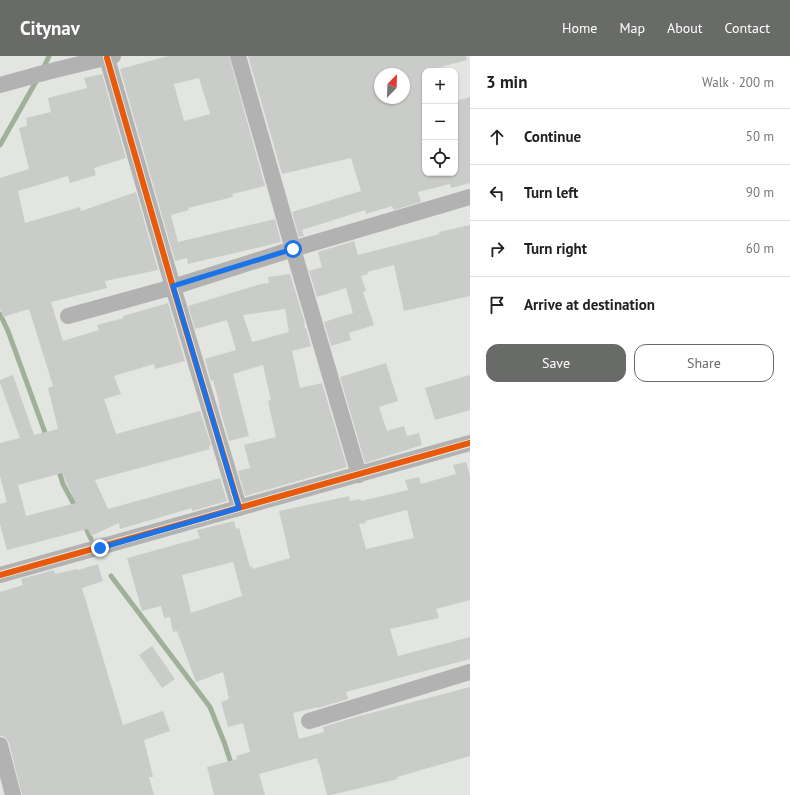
<!DOCTYPE html>
<meta charset="utf-8">
<style>
body{margin:0;font-family:"PT Sans",sans-serif;background:#f2f2f2;color:#222}
.controls{position:absolute;right:12px;top:12px;display:grid;overflow:hidden;border-radius:8px;box-shadow:0 1px 3px #0004}
.controls button{width:36px;height:36px;display:grid;place-items:center;padding:0;border:0;border-bottom:1px solid #e0e0e0;background:#fff;color:#222;font:20px sans-serif}
.compass{position:absolute;left:374px;top:12px;width:36px;height:36px;border-radius:50%;background:#fff;box-shadow:0 1px 3px #0004;rotate:23deg}
.stop{position:absolute;width:12px;height:12px;margin:-9px;border:3px solid #1a73e8;border-radius:50%;background:#fff}
.stop.end{background:#1a73e8;border-color:#fff;box-shadow:0 1px 4px #0008}
.list{margin:0;padding:0;list-style:none}
h2{display:flex;justify-content:space-between;align-items:center;height:52px;margin:0;padding:0 16px;font-size:17px}
h2 small{font-size:13px;font-weight:400;color:#767676}
.list li{display:grid;grid-template-columns:26px 1fr auto;gap:12px;align-items:center;box-sizing:border-box;height:56px;padding:0 16px;border-top:1px solid #e0e0e0}
.list b{display:block;font-size:15px;white-space:nowrap}
.list em{font-size:13px;font-style:normal;color:#767676}
.actions{display:flex;gap:8px;padding:12px 16px}
.actions a{flex:1;padding:9px 0;border:1px solid #696b68;border-radius:12px;text-align:center;font-size:14px;color:#696b68}
.actions .main{background:#696b68;color:#fff}
.icon{flex:none;width:22px;height:22px;fill:none;stroke:currentColor;stroke-width:2;stroke-linecap:round;stroke-linejoin:round}
.map{position:relative;flex:none;width:470px;height:739px;overflow:hidden}
header{display:flex;align-items:center;gap:24px;box-sizing:border-box;height:56px;padding:0 20px;background:#696b68;color:#fff}
header strong{font-size:19px}
nav{display:flex;gap:22px;margin-inline-start:auto;font-size:14px}
main{display:flex}
aside{flex:1;background:#fff}
.map>svg:first-child{display:block}
.lines{fill:none;stroke-linecap:round;stroke-linejoin:round}
.stream{stroke:#a1b098;stroke-width:5}
.building{fill:#caccc9;fill-rule:evenodd}
.minor{stroke:#b1b2b1;stroke-width:16}
.cycleway-casing{stroke:#e2e7df;stroke-width:8}
.cycleway{stroke:#e8590c;stroke-width:6}
.route{stroke:#1a73e8;stroke-width:5}
</style>
<header>
<strong>Citynav</strong>
<nav><a>Home</a><a>Map</a><a>About</a><a>Contact</a></nav>
</header>
<main>
<div class="map">
<svg width="470" height="739" viewBox="0 0 470 739">
<rect width="100%" height="100%" fill="#e3e5e1"/>
<g class="lines">
<path class="stream" d="M 43,13 L 49,0
M 0,89 L 38,22
M 0,258 L 8,275 L 47,382
M 58,412 L 63,428 L 76,452
M 84,468 L 91,483
M 111,520 L 210,651 L 224,686 L 232,710"/>
</g>
<path class="building" d="M 168,0 L 229,0 L 265,130 L 232,138 L 233,141 L 188,152 L 189,154 L 171,159 L 178,186 L 275,163 L 281,186 L 188,208 L 187,202 L 175,205 L 120,13 ZM 199,22 L 210,58 L 184,65 L 174,28 Z
M 248,0 L 466,0 L 467,4 L 425,15 L 425,117 L 455,117 L 455,45 L 470,41 L 470,127 L 451,132 L 450,128 L 418,136 L 421,146 L 394,154 L 392,150 L 366,158 L 365,154 L 302,174 L 304,180 L 299,181 L 292,156 L 361,135 L 351,102 L 282,118 ZM 380,18 L 404,18 L 404,42 L 380,42 Z
M 102,18 L 126,102 L 94,112 L 96,119 L 70,127 L 68,120 L 18,135 L 25,167 L 80,151 L 81,155 L 136,136 L 158,214 L 105,225 L 107,232 L 51,246 L 63,285 L 99,274 L 97,269 L 124,262 L 123,260 L 168,247 L 185,305 L 155,313 L 154,308 L 114,320 L 121,338 L 104,343 L 116,378 L 200,355 L 211,389 L 209,390 L 210,393 L 95,424 L 108,453 L 220,422 L 227,445 L 192,455 L 192,452 L 120,473 L 119,467 L 91,480 L 88,473 L 7,494 L 0,468 L 0,448 L 7,446 L 0,420 L 0,387 L 20,382 L 0,327 L 0,324 L 13,319 L 34,379 L 58,373 L 48,332 L 53,330 L 29,253 L 3,261 L 0,252 L 0,122 L 29,113 L 19,72 L 27,70 L 26,62 L 51,56 L 48,42 L 87,32 L 84,22 ZM 62,417 L 76,447 L 26,460 L 18,429 Z
M 470,169 L 470,240 L 404,255 L 394,209 L 367,216 L 368,218 L 361,220 L 366,235 L 363,236 L 374,269 L 349,277 L 351,284 L 331,290 L 324,266 L 353,257 L 346,232 L 317,241 L 309,215 L 322,211 L 318,196 L 354,185 L 358,199 L 440,178 L 439,176 Z
M 290,218 L 304,264 L 305,272 L 306,272 L 311,290 L 292,295 L 300,332 L 322,327 L 347,411 L 245,440 L 238,415 L 250,412 L 244,389 L 276,381 L 268,345 L 271,344 L 263,309 L 233,318 L 249,380 L 229,385 L 219,350 L 220,350 L 213,324 L 211,325 L 205,303 L 236,294 L 227,264 L 195,273 L 188,250 L 261,228 L 269,227 L 268,221 ZM 285,253 L 289,276 L 252,286 L 243,259 Z
M 386,307 L 398,345 L 379,351 L 387,375 L 404,370 L 407,380 L 419,377 L 422,389 L 365,407 L 340,321 Z
M 470,319 L 470,354 L 435,364 L 425,332 Z
M 466,406 L 470,420 L 470,544 L 436,553 L 439,562 L 390,573 L 398,600 L 470,581 L 470,603 L 346,636 L 348,643 L 318,652 L 318,651 L 293,657 L 299,683 L 324,676 L 323,671 L 352,662 L 470,631 L 470,700 L 397,721 L 398,723 L 331,739 L 327,739 L 319,707 L 318,707 L 317,702 L 259,718 L 265,739 L 214,739 L 207,711 L 237,703 L 236,700 L 250,696 L 243,667 L 228,671 L 221,646 L 229,643 L 223,616 L 196,626 L 177,575 L 173,576 L 170,561 L 164,562 L 161,550 L 142,555 L 127,502 L 200,482 L 197,474 L 234,465 L 236,473 L 239,472 L 250,511 L 252,510 L 253,513 L 290,502 L 279,455 L 349,440 L 350,445 L 360,443 L 361,445 L 408,434 L 405,424 L 419,421 L 421,428 L 456,418 L 453,409 ZM 407,454 L 414,482 L 366,493 L 359,468 L 366,467 L 365,465 ZM 233,506 L 242,540 L 191,557 L 182,519 Z
M 98,508 L 103,525 L 82,532 L 123,669 L 163,655 L 170,675 L 144,684 L 153,721 L 149,721 L 154,739 L 22,739 L 9,687 L 6,682 L 3,680 L 0,680 L 0,536 L 23,529 L 21,523 L 54,514 L 55,518 L 77,513 L 78,514 Z
M 152,590 L 175,623 L 162,632 L 139,599 Z"/>
<g class="lines">
<path class="minor" d="M 238,0 L 293,193 L 359,419
M 107,2 L 173,231 L 239,451
M 0,29 L 47,16 L 113,0
M 68,260 L 173,231 L 293,193 L 470,141
M 0,519 L 470,387
M 309,665 L 470,616
M 0,689 L 13,739"/>
<g class="cycleway-casing">
<path id="cycleway" d="M 107,2 L 173,231 L 239,451
M 0,519 L 470,387"/>
</g>
<use href="#cycleway" class="cycleway"/>
</g>
<g class="lines">
<path class="route" d="M 100,492 L 239,452 L 173,230 L 293,193"/>
</g>
</svg>
<div class="controls">
<button>+</button>
<button>−</button>
<button><svg class="icon" aria-label="locate" viewBox="0 0 24 24"><circle cx="12" cy="12" r="6"/><path d="M12 2v4M12 18v4M2 12h4M18 12h4"/></svg></button>
</div>
<svg class="compass" viewBox="-18 -18 36 36"><path d="M0-13l5 13h-10z" fill="#e53935"/><path d="M0 13l5-13h-10z" fill="#767676"/></svg>
<div class="stop" style="left:293px;top:193px"></div>
<div class="stop end" style="left:100px;top:492px"></div>
</div>
<aside>
<h2>3 min<small>Walk · 200 m</small></h2>
<ul class="list">
<li><svg class="icon" aria-label="ahead" viewBox="0 0 24 24"><path d="M12 20V5M6 11l6-6 6 6"/></svg><div><b>Continue</b></div><em>50 m</em></li>
<li><svg class="icon" aria-label="left" viewBox="0 0 24 24"><path d="M17 20v-9H6M10 6l-5 5 5 5"/></svg><div><b>Turn left</b></div><em>90 m</em></li>
<li><svg class="icon" aria-label="right" viewBox="0 0 24 24"><path d="M7 20v-9h11M14 6l5 5-5 5"/></svg><div><b>Turn right</b></div><em>60 m</em></li>
<li><svg class="icon" aria-label="arrive" viewBox="0 0 24 24"><path d="M6 21V4h12l-3 4 3 4H6"/></svg><div><b>Arrive at destination</b></div></li>
</ul>
<div class="actions"><a class="main">Save</a><a>Share</a></div>
</aside>
</main>
